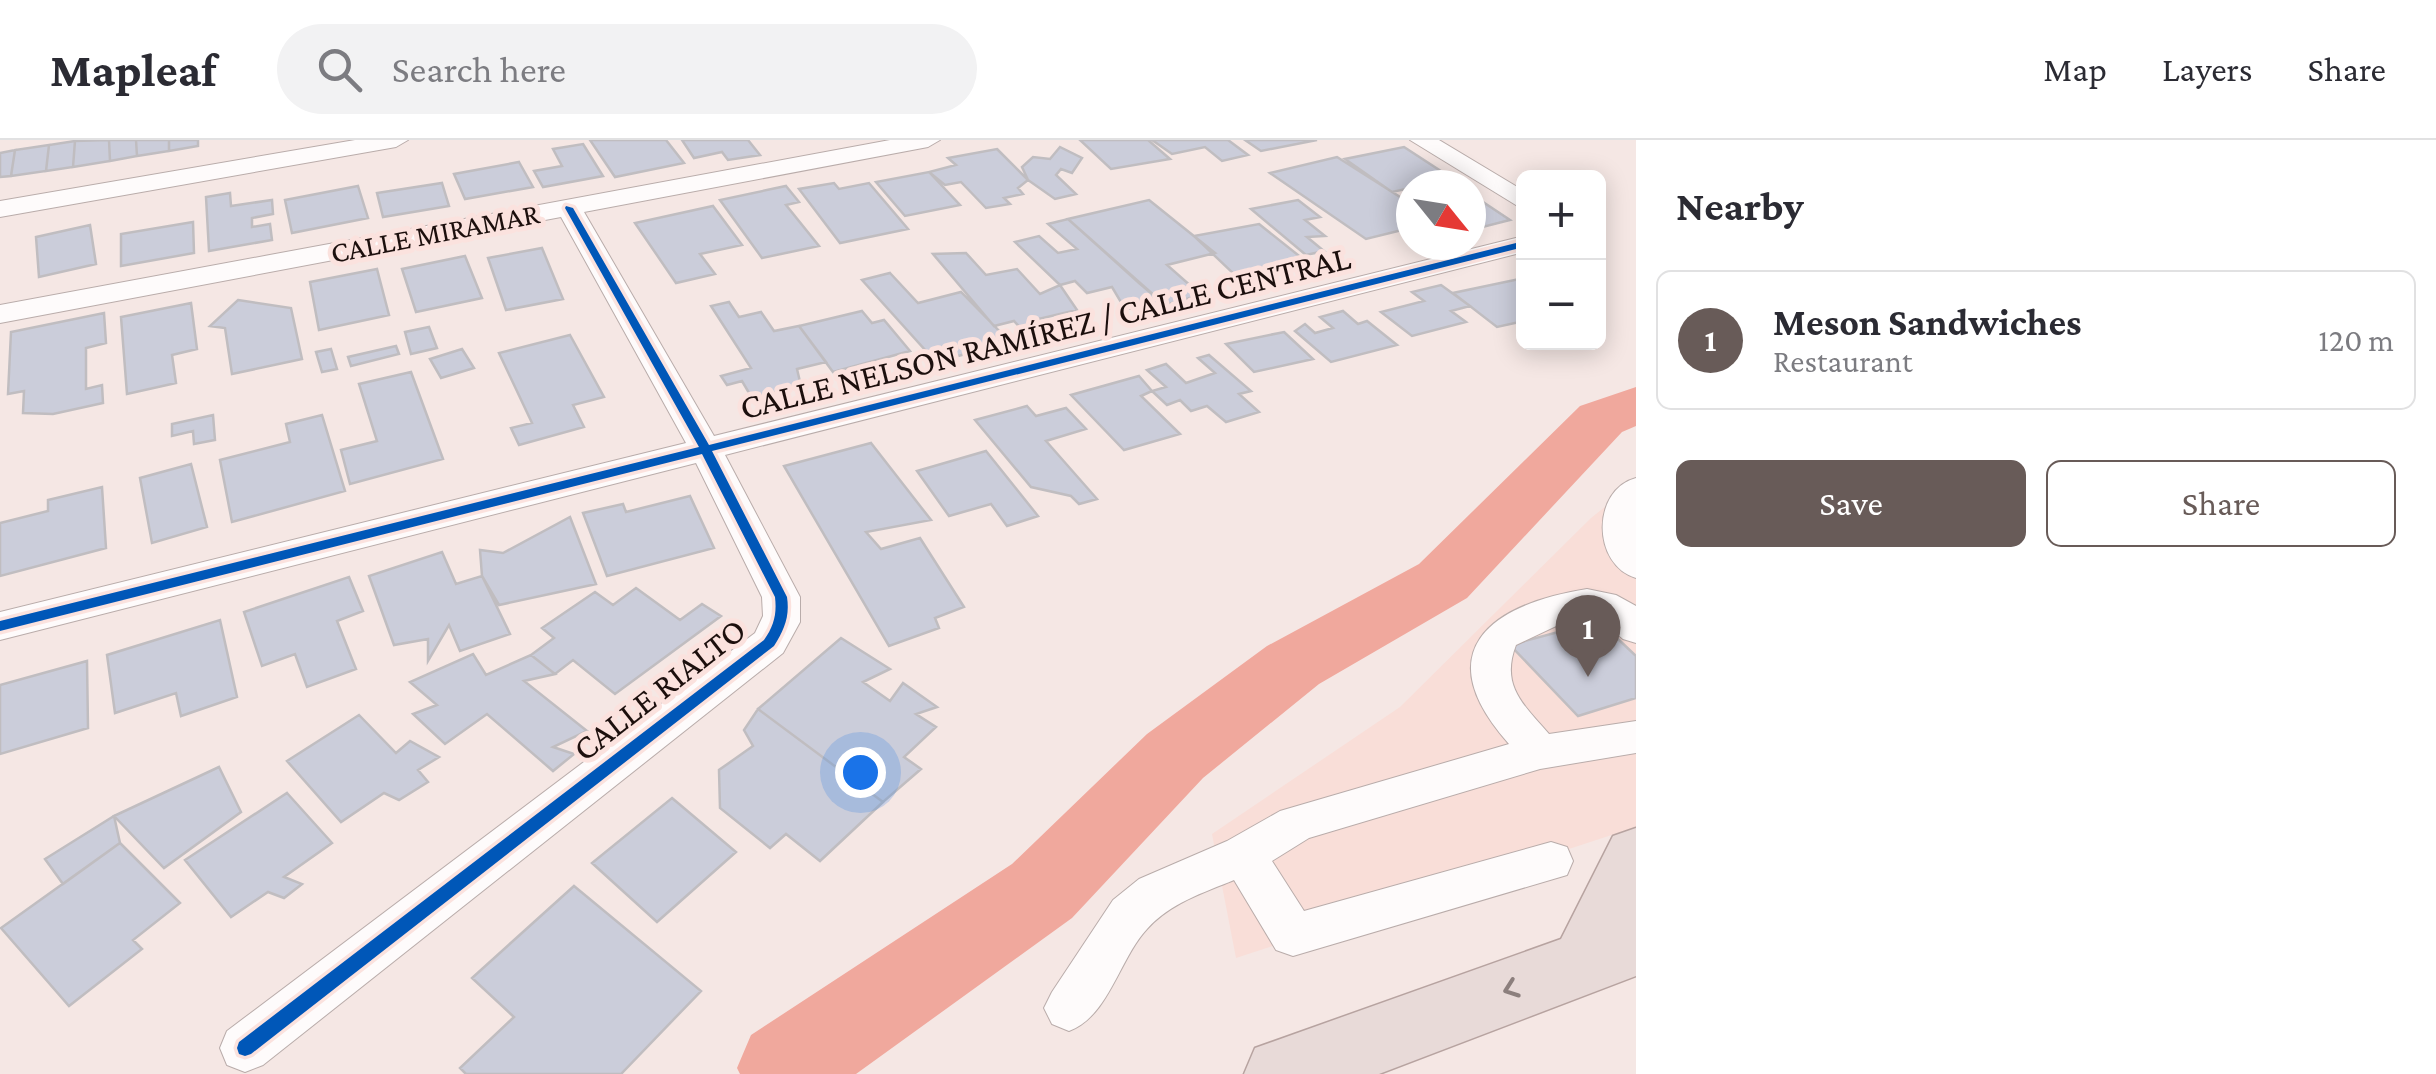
<!DOCTYPE html>
<meta charset="utf-8">
<style>
body{margin:0;font-family:"Crimson Pro",serif;background:#f2f2f3;color:#2b2b33}
.controls{position:absolute;right:30px;top:30px;display:grid;overflow:hidden;border-radius:15px;box-shadow:0 5px 25px #0003}
.controls button{width:90px;height:90px;display:grid;place-items:center;padding:0;border:0;border-bottom:2px solid #e1e1e2;background:#fff;color:#2b2b33;font:50px sans-serif}
.compass{position:absolute;left:1396px;top:30px;width:90px;height:90px;border-radius:50%;background:#fff;box-shadow:0 5px 25px #0003;rotate:120deg}
.you{position:absolute;left:860px;top:632px;width:35px;height:35px;margin:-25px;border:8px solid #fff;border-radius:50%;background:#1a73e8;box-shadow:0 0 0 15px #1a73e833}
.badge{display:grid;place-items:center;width:65px;height:65px;border-radius:50%;background:#685b58;color:#fff;font-size:32px;font-weight:700}
.pin{position:absolute;translate:-50% -82px;filter:drop-shadow(0 2px 5px #0008)}
.pin::after{content:'';position:absolute;top:52px;width:35px;height:30px;background:inherit;clip-path:polygon(0 0,100% 0,50% 100%)}
.list{margin:0;padding:0;list-style:none}
h2{display:flex;justify-content:space-between;align-items:center;height:130px;margin:0;padding:0 40px;font-size:42px}
h2 small{font-size:32px;font-weight:400;color:#7c7c81}
.list li{display:grid;grid-template-columns:65px 1fr auto;gap:30px;align-items:center;box-sizing:border-box;height:140px;margin:0 20px 20px;padding:0 20px;border:2px solid #e1e1e2;border-radius:15px}
.list b{display:block;font-size:38px;white-space:nowrap}
.list p{margin:0;font-size:32px;white-space:nowrap;color:#7c7c81}
.list em{font-size:32px;font-style:normal;color:#7c7c81}
.actions{display:flex;gap:20px;padding:30px 40px}
.actions a{flex:1;padding:22px 0;border:2px solid #685b58;border-radius:15px;text-align:center;font-size:35px;color:#685b58}
.actions .main{background:#685b58;color:#fff}
.icon{flex:none;width:55px;height:55px;fill:none;stroke:currentColor;stroke-width:2;stroke-linecap:round;stroke-linejoin:round}
.map{position:relative;flex:none;width:1636px;height:934px;overflow:hidden}
header{display:flex;align-items:center;gap:60px;box-sizing:border-box;height:140px;padding:0 50px;background:#fff;border-bottom:2px solid #e1e1e2}
header strong{font-size:48px}
nav{display:flex;gap:55px;margin-inline-start:auto;font-size:35px}
.search{width:700px;height:90px;background:#f2f2f3;display:flex;align-items:center;gap:25px;box-sizing:border-box;padding:0 35px;border-radius:55px;color:#7c7c81;font-size:38px}
main{display:flex}
aside{flex:1;background:#fff}
.map>svg:first-child{display:block}
.built{fill:#f9ded8}
.lines{fill:none;stroke-linecap:round;stroke-linejoin:round}
.river{fill:#f0a89d;fill-rule:evenodd}
.building{fill:#cbcdda;stroke:#c0bdc0;stroke-width:2.5}
.minor-casing{stroke:#b9acaa;stroke-width:2}
.highway-casing{stroke:#b7a3a0;stroke-width:3}
.minor{fill:#fefbfb;fill-rule:evenodd}
.highway{fill:#e8dad8;fill-rule:evenodd}
.cycleway-casing{stroke:#fbe2de;stroke-width:7}
.cycleway{fill:#0057b8;fill-rule:evenodd}
.oneway{stroke:#8c7f7d}
.labels{text-anchor:middle;stroke-width:10;stroke-linejoin:round;paint-order:stroke}
.far-street-label{font-size:30px;fill:#1c0f0d;stroke:#fbe2de}
.street-label{font-size:35px;fill:#1c0f0d;stroke:#fbe2de}
</style>
<header>
<strong>Mapleaf</strong>
<div class="search"><svg class="icon" aria-label="search" viewBox="0 0 24 24"><circle cx="10" cy="10" r="6"/><path d="M15 15l6 6"/></svg>Search here</div>
<nav><a>Map</a><a>Layers</a><a>Share</a></nav>
</header>
<main>
<div class="map">
<svg width="1636" height="934" viewBox="0 0 1636 934">
<rect width="100%" height="100%" fill="#f5e7e4"/>
<path class="built" d="M 1636,342 L 1636,687 L 1236,818 L 1212,694 L 1400,567 L 1591,378 Z"/>
<g class="lines">
<path class="river" d="M 1636,247 L 1636,286 L 1622,292 L 1467,458 L 1319,544 L 1203,638 L 1072,778 L 856,934 L 740,934 L 737,928 L 751,895 L 1012,724 L 1147,594 L 1267,506 L 1419,424 L 1580,266 Z"/>
</g>
<path class="building" d="M 109,0 L 110,21 L 73,27 L 75,1 Z
M 109,0 L 136,0 L 137,16 L 110,21 Z
M 136,0 L 169,0 L 169,11 L 137,16 Z
M 169,0 L 198,0 L 198,6 L 169,11 Z
M 590,0 L 666,0 L 684,23 L 615,37 Z
M 682,0 L 748,0 L 760,15 L 728,20 L 722,12 L 694,18 Z
M 1080,0 L 1148,0 L 1170,19 L 1111,29 Z
M 1152,0 L 1228,0 L 1248,15 L 1222,21 L 1205,7 L 1172,14 Z
M 1245,0 L 1317,0 L 1261,11 Z
M 75,1 L 73,27 L 46,31 L 49,5 Z
M 583,4 L 603,36 L 543,47 L 534,31 L 562,26 L 553,9 Z
M 49,5 L 46,31 L 11,36 L 15,10 Z
M 1060,7 L 1082,18 L 1072,33 L 1061,29 L 1056,35 L 1076,54 L 1055,59 L 1028,40 L 1022,27 L 1033,17 L 1050,19 Z
M 1404,7 L 1453,39 L 1392,52 L 1345,19 Z
M 997,9 L 1028,40 L 1018,48 L 1023,54 L 1004,58 L 1010,64 L 986,68 L 961,42 L 945,45 L 929,32 L 956,25 L 948,18 Z
M 15,10 L 11,36 L 0,37 L 0,13 Z
M 1337,17 L 1411,64 L 1411,97 L 1405,99 L 1402,90 L 1366,99 L 1270,33 Z
M 519,22 L 533,47 L 465,59 L 454,34 Z
M 929,32 L 960,65 L 905,76 L 876,42 Z
M 442,43 L 449,66 L 383,77 L 377,53 Z
M 834,43 L 839,49 L 869,43 L 908,89 L 840,103 L 799,49 Z
M 358,46 L 368,78 L 292,93 L 285,60 Z
M 786,46 L 799,62 L 786,65 L 819,106 L 762,118 L 720,60 Z
M 230,53 L 231,66 L 272,60 L 273,74 L 252,78 L 252,87 L 270,84 L 272,100 L 209,111 L 206,57 Z
M 1471,54 L 1510,80 L 1471,90 Z
M 1149,60 L 1215,113 L 1167,125 L 1201,155 L 1165,165 L 1068,79 Z
M 1298,60 L 1320,77 L 1305,80 L 1325,96 L 1307,97 L 1324,111 L 1306,115 L 1251,69 Z
M 713,66 L 742,105 L 700,114 L 715,134 L 676,143 L 635,83 Z
M 1068,79 L 1139,143 L 1165,165 L 1125,169 L 1112,147 L 1087,153 L 1075,141 L 1060,145 L 1015,102 L 1039,96 L 1058,113 L 1077,109 L 1048,84 Z
M 193,82 L 194,113 L 121,126 L 121,94 Z
M 1259,84 L 1308,123 L 1238,138 L 1194,96 Z
M 90,85 L 96,124 L 39,137 L 36,97 Z
M 542,108 L 563,159 L 506,170 L 488,118 Z
M 966,113 L 986,135 L 1017,129 L 1040,154 L 1060,145 L 1077,170 L 1030,181 L 1039,191 L 1026,194 L 1014,181 L 994,186 L 933,114 Z
M 465,116 L 482,158 L 416,172 L 402,129 Z
M 377,129 L 389,175 L 319,190 L 310,142 Z
M 890,133 L 918,163 L 961,152 L 1010,202 L 947,219 L 942,208 L 927,212 L 862,140 Z
M 1524,138 L 1524,181 L 1497,187 L 1453,153 Z
M 1441,145 L 1470,166 L 1451,171 L 1466,182 L 1412,196 L 1381,172 L 1424,161 L 1412,152 Z
M 238,160 L 291,168 L 302,219 L 232,234 L 225,188 L 210,186 Z
M 729,162 L 739,177 L 761,172 L 774,191 L 799,186 L 826,222 L 797,229 L 801,246 L 752,258 L 742,241 L 727,245 L 721,236 L 751,228 L 711,166 Z
M 191,163 L 197,209 L 172,215 L 176,243 L 127,254 L 121,177 Z
M 862,171 L 872,183 L 884,180 L 910,211 L 833,232 L 799,186 Z
M 1343,171 L 1358,184 L 1367,181 L 1397,205 L 1331,222 L 1295,191 L 1305,184 L 1315,193 L 1333,188 L 1320,177 Z
M 104,173 L 106,203 L 86,208 L 86,249 L 102,245 L 103,263 L 53,274 L 23,273 L 24,251 L 8,254 L 11,192 Z
M 429,187 L 437,208 L 411,214 L 405,192 Z
M 1284,192 L 1313,219 L 1254,232 L 1226,204 Z
M 570,195 L 604,257 L 573,265 L 584,287 L 519,305 L 511,288 L 532,283 L 499,213 Z
M 396,206 L 399,214 L 351,226 L 348,217 Z
M 331,209 L 337,229 L 322,232 L 316,212 Z
M 462,209 L 474,228 L 441,238 L 430,219 Z
M 1209,215 L 1251,251 L 1239,254 L 1259,272 L 1226,282 L 1207,266 L 1191,271 L 1180,260 L 1167,265 L 1152,251 L 1166,247 L 1147,230 L 1166,224 L 1186,243 L 1215,233 L 1198,218 Z
M 411,232 L 443,319 L 350,344 L 341,310 L 377,301 L 359,244 Z
M 1139,236 L 1152,251 L 1141,256 L 1180,294 L 1124,310 L 1071,255 Z
M 1027,266 L 1036,276 L 1066,268 L 1086,289 L 1046,301 L 1097,359 L 1079,364 L 1071,356 L 1031,347 L 975,280 Z
M 213,275 L 215,300 L 194,304 L 193,291 L 172,296 L 172,284 Z
M 322,275 L 345,351 L 232,382 L 220,320 L 290,302 L 286,284 Z
M 871,303 L 931,380 L 866,392 L 881,409 L 920,398 L 964,467 L 935,478 L 939,488 L 889,506 L 784,326 Z
M 986,311 L 1038,376 L 1007,386 L 991,364 L 949,376 L 917,331 Z
M 191,324 L 207,387 L 152,403 L 140,338 Z
M 102,347 L 106,408 L 0,436 L 0,383 L 48,371 L 48,360 Z
M 690,356 L 714,408 L 607,436 L 583,373 L 623,364 L 626,372 Z
M 570,377 L 596,444 L 499,465 L 482,436 L 480,410 L 503,413 Z
M 442,412 L 456,444 L 482,436 L 510,494 L 460,511 L 449,485 L 428,521 L 428,499 L 394,505 L 369,436 Z
M 349,437 L 363,471 L 337,481 L 356,529 L 307,547 L 295,514 L 262,526 L 244,472 Z
M 636,448 L 680,480 L 702,464 L 721,476 L 615,554 L 573,520 L 555,534 L 531,515 L 554,498 L 542,488 L 595,452 L 613,465 Z
M 220,480 L 237,557 L 181,576 L 176,553 L 115,573 L 107,515 Z
M 1599,481 L 1636,516 L 1636,558 L 1578,576 L 1510,505 Z
M 841,498 L 890,529 L 863,542 L 890,561 L 903,543 L 937,567 L 916,574 L 936,587 L 904,617 L 921,629 L 883,662 L 758,569 Z
M 473,514 L 486,535 L 531,515 L 555,534 L 524,541 L 587,591 L 553,607 L 574,614 L 553,631 L 487,574 L 445,604 L 413,574 L 437,565 L 410,542 Z
M 87,521 L 88,588 L 0,614 L 0,545 Z
M 758,569 L 883,662 L 820,721 L 786,694 L 770,708 L 720,668 L 719,630 L 753,606 L 744,590 Z
M 359,575 L 396,613 L 410,601 L 439,617 L 418,630 L 428,642 L 399,660 L 384,653 L 341,682 L 287,621 Z
M 219,627 L 241,672 L 164,728 L 114,676 Z
M 287,653 L 332,703 L 284,737 L 302,744 L 284,758 L 268,752 L 231,777 L 185,720 Z
M 672,658 L 736,712 L 657,782 L 592,723 Z
M 114,676 L 120,703 L 63,744 L 45,719 Z
M 120,703 L 180,763 L 133,800 L 142,809 L 69,866 L 1,788 Z
M 574,746 L 701,851 L 621,934 L 466,934 L 460,928 L 514,877 L 472,838 Z"/>
<g class="lines">
<g class="minor-casing">
<path id="minor" d="M 355,0 L 408,0 L 396,7 L 0,77 L 0,61 Z
M 890,0 L 940,0 L 928,7 L 584,72 L 714,296 L 1524,96 L 1524,112 L 725,315 L 800,457 L 800,482 L 783,513 L 263,925 L 245,932 L 227,925 L 220,908 L 227,891 L 755,493 L 763,476 L 762,457 L 696,323 L 0,500 L 0,472 L 686,303 L 561,77 L 0,183 L 0,165 Z
M 1410,0 L 1439,0 L 1524,51 L 1524,70 Z
M 1636,338 L 1636,438 C 1592,425 1591,350 1636,338 Z
M 1587,449 L 1616,455 L 1636,466 L 1636,503 L 1623,499 L 1596,476 L 1571,479 L 1516,505 C 1500,546 1524,565 1549,594 L 1636,581 L 1636,613 L 1540,629 L 1309,698 L 1272,721 L 1304,771 L 1551,702 L 1567,707 L 1573,721 L 1567,735 L 1293,816 L 1276,810 L 1234,740 C 1203,753 1170,763 1147,789 C 1119,819 1109,876 1069,891 L 1052,884 L 1044,868 L 1052,852 L 1113,760 L 1139,739 L 1227,701 L 1280,671 L 1509,604 C 1428,513 1487,465 1587,449 Z"/>
</g>
<g class="highway-casing">
<path id="highway" d="M 1636,688 L 1636,836 L 1379,934 L 1244,934 L 1255,908 L 1561,799 L 1613,696 Z"/>
</g>
<use href="#minor" class="minor"/>
<use href="#highway" class="highway"/>
<g class="cycleway-casing">
<path id="cycleway" d="M 566,66 L 573,68 L 709,305 L 1524,101 L 1524,107 L 712,311 L 787,457 C 790,477 784,490 774,506 L 251,914 L 245,916 L 239,914 L 237,908 L 239,902 L 764,500 C 774,486 777,474 775,457 L 702,314 L 0,491 L 0,481 L 699,307 L 565,68 Z"/>
</g>
<use href="#cycleway" class="cycleway"/>
</g>
<defs><path id="oneway-chevron" d="M-2-3.5L2.5 0L-2 3.5" fill="none" stroke-width="1.6" stroke-linecap="round" stroke-linejoin="round" transform="scale(2.5)"/></defs>
<use class="oneway" href="#oneway-chevron" transform="translate(1511 849) rotate(160)"/>
<g class="labels">
<g class="far-street-label">
<text transform="translate(435 93) rotate(-11)" y="10">CALLE MIRAMAR</text>
</g>
<g class="street-label">
<text transform="translate(1045 192) rotate(-14)" y="12">CALLE NELSON RAMÍREZ / CALLE CENTRAL</text>
<text transform="translate(659 549) rotate(-38)" y="12">CALLE RIALTO</text>
</g>
</g>
</svg>
<div class="controls">
<button>+</button>
<button>−</button>
</div>
<svg class="compass" viewBox="-18 -18 36 36"><path d="M0-13l5 13h-10z" fill="#e53935"/><path d="M0 13l5-13h-10z" fill="#7c7c81"/></svg>
<div class="you"></div>
<div class="pin badge" style="left:1588px;top:537px">1</div>
</div>
<aside>
<h2>Nearby<small></small></h2>
<ul class="list">
<li><span class="badge">1</span><div><b>Meson Sandwiches</b><p>Restaurant</p></div><em>120 m</em></li>
</ul>
<div class="actions"><a class="main">Save</a><a>Share</a></div>
</aside>
</main>
